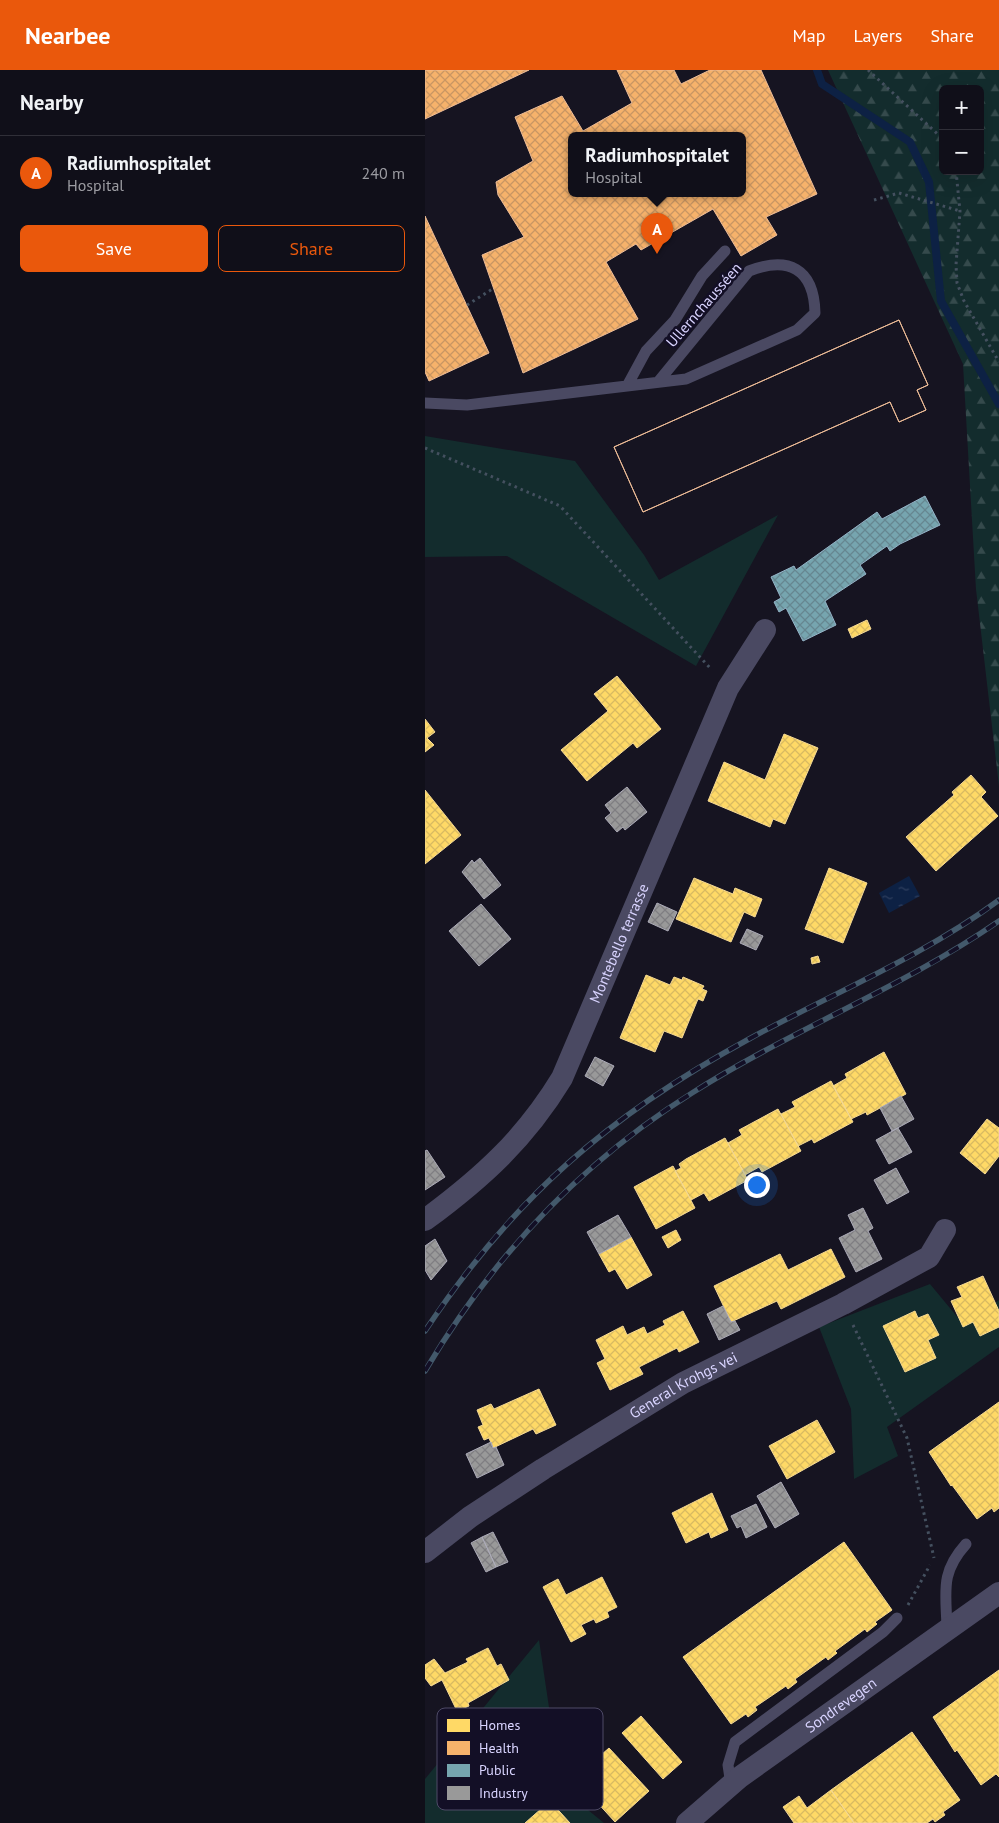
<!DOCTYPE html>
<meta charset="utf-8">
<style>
body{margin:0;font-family:"PT Sans",sans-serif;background:#191822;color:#f1f3f6}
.controls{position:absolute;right:15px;top:15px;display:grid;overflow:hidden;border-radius:8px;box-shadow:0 5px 20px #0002}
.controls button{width:45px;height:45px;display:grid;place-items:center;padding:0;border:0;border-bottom:1px solid #302f38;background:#100f19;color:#f1f3f6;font:25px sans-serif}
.you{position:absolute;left:331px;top:1114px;width:18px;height:18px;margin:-12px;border:4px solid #fff;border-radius:50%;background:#1a73e8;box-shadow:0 0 0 8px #1a73e833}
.badge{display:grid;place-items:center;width:32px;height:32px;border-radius:50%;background:#ea580c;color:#fff;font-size:16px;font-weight:700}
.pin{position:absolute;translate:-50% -41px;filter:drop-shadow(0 1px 2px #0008)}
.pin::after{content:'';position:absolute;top:26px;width:18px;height:15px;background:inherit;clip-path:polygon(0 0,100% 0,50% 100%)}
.popup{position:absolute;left:143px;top:62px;width:178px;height:65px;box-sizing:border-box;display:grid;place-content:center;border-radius:8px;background:#100f19;filter:drop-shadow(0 1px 4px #0005);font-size:16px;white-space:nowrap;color:#9c9ca2}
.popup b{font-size:19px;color:#f1f3f6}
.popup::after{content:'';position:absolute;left:50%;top:100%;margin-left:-10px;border:10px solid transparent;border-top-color:#100f19}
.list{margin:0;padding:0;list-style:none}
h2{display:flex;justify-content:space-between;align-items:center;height:65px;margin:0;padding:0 20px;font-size:21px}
h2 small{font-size:16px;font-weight:400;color:#9c9ca2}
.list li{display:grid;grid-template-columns:32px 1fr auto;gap:15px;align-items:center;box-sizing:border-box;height:75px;padding:0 20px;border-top:1px solid #302f38}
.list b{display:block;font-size:19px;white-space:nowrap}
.list p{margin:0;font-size:16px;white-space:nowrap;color:#9c9ca2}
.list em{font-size:16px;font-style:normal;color:#9c9ca2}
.actions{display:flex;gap:10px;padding:15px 20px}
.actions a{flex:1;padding:11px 0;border:1px solid #ea580c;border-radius:8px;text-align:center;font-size:18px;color:#ea580c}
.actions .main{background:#ea580c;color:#fff}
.map{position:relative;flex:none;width:574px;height:1753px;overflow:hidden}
header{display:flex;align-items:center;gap:30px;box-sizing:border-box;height:70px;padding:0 25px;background:#ea580c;color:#fff}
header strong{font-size:24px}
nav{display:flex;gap:28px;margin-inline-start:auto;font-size:18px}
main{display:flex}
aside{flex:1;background:#100f19}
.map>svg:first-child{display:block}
.green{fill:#132c2d}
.forest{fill:url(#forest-firs);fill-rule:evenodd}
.water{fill:url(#water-ripples)}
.homes{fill:url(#homes-cross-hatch);stroke:#f4d894}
.health{fill:url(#health-cross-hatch);stroke:#edbc97;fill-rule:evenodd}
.public{fill:url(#public-cross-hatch);stroke:#94b3c7}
.industry{fill:url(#industry-cross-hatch);stroke:#acabb8}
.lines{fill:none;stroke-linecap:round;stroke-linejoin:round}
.stream{stroke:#0d2144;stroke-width:8}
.path{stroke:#44505f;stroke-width:3;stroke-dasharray:2.5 4;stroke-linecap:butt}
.lane{stroke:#4a4962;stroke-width:11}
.street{stroke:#4a4962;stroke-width:22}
.rail-casing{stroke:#43596b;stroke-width:5.5}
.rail{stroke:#130f26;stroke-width:4;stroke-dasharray:11;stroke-linecap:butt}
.labels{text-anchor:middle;stroke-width:5;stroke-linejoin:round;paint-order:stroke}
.street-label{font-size:15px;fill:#d9d4ff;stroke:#130f26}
.key{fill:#130f26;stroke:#4e4a67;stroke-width:1}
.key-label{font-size:14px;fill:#d9d4ff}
</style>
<header>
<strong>Nearbee</strong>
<nav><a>Map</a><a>Layers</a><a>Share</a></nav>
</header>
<main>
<aside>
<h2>Nearby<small></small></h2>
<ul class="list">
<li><span class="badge">A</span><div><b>Radiumhospitalet</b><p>Hospital</p></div><em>240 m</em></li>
</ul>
<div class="actions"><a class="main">Save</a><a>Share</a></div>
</aside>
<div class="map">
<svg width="574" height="1753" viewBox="0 0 574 1753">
<defs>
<pattern id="forest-firs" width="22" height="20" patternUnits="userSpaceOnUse" patternTransform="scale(1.25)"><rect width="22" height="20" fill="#132c2d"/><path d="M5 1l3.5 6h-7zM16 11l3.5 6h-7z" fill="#354a4c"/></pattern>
<pattern id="water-ripples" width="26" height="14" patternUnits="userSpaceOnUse" patternTransform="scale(1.25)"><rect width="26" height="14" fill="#0d2144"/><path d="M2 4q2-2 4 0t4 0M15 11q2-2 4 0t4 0" fill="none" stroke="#304060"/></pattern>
<pattern id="homes-cross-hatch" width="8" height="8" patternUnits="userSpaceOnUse" patternTransform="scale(1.25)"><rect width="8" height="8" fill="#ffd966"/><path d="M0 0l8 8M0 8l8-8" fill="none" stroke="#d9ba61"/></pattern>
<pattern id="health-cross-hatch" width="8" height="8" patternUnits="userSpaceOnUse" patternTransform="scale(1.25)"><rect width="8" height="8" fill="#f6b26b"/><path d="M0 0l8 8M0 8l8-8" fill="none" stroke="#c99663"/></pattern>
<pattern id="public-cross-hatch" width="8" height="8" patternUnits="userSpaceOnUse" patternTransform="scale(1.25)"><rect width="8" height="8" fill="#76a5af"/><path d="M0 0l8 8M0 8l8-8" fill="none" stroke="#668791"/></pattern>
<pattern id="industry-cross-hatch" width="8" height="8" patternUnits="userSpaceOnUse" patternTransform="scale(1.25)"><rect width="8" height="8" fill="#999"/><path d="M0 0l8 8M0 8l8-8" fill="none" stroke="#7f7e82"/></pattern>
</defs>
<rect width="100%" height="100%" fill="#161421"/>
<path class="green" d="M 0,366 L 150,391 L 219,485 L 234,510 L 353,445 L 271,596 L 82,486 L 0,487 Z
M 505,1214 L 539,1255 L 574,1230 L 574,1277 L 462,1357 L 473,1386 L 429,1409 L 426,1339 L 394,1257 Z
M 114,1570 L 136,1718 L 179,1753 L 0,1753 L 0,1709 Z"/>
<path class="forest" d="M 403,0 L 574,0 L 574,716 L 551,519 L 538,294 ZM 518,19 L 555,19 L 555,101 L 518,101 Z"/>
<path class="water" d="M 484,806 L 495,826 L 464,843 L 454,823 Z"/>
<path class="homes" d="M 442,550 L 446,559 L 427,568 L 423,559 Z
M 192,606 L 236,659 L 212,678 L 208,673 L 162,711 L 136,680 L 183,641 L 169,624 Z
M 0,649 L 10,662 L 2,668 L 9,675 L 0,682 Z
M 359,664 L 393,678 L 360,754 L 348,749 L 345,757 L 283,731 L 299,692 L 340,710 Z
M 546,705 L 561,722 L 556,727 L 573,746 L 511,801 L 481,767 L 529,725 L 527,722 Z
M 0,720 L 36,765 L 0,794 Z
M 404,798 L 442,813 L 418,873 L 380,859 Z
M 269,808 L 308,824 L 310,818 L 337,829 L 330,847 L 319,842 L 306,872 L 251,849 Z
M 393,886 L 395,892 L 387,894 L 386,888 Z
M 221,905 L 245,915 L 249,907 L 257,910 L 258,907 L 279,916 L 277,919 L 282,921 L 278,931 L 273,929 L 257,968 L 239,961 L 230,982 L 195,968 Z
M 459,982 L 481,1024 L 442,1045 L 441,1042 L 426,1049 L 408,1016 L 422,1008 L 420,1004 Z
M 406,1011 L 428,1052 L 389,1073 L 387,1069 L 373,1076 L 356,1044 L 370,1037 L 367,1032 Z
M 353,1039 L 376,1081 L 337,1102 L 334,1097 L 320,1105 L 303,1073 L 317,1065 L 314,1060 Z
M 562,1049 L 574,1058 L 574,1086 L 560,1104 L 535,1083 Z
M 300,1068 L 323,1110 L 284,1131 L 279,1123 L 266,1130 L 250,1101 L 256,1098 L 254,1094 L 261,1089 Z
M 248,1096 L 270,1138 L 231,1159 L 209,1117 Z
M 251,1160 L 256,1170 L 243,1178 L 237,1167 Z
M 206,1167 L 227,1205 L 202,1219 L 190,1199 L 184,1202 L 174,1184 Z
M 406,1179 L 420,1207 L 356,1239 L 352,1231 L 306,1252 L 289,1216 L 355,1184 L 363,1200 Z
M 558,1206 L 574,1241 L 574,1257 L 555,1266 L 548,1252 L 538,1257 L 526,1231 L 537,1227 L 532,1217 Z
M 258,1241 L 274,1272 L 254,1282 L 252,1278 L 214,1297 L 218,1304 L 185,1320 L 172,1293 L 180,1289 L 171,1270 L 198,1256 L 202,1265 L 219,1257 L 222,1264 L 240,1255 L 238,1251 Z
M 490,1241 L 493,1248 L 503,1244 L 514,1265 L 503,1270 L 511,1288 L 480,1302 L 458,1256 Z
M 114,1319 L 131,1355 L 111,1364 L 108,1359 L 68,1378 L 64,1368 L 59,1370 L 53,1357 L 58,1355 L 52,1340 L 66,1334 L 69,1339 Z
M 574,1332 L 574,1438 L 569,1442 L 567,1438 L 552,1449 L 527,1415 L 526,1416 L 504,1382 Z
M 392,1350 L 410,1382 L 362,1409 L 344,1376 Z
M 287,1423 L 303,1460 L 286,1468 L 284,1462 L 261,1473 L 247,1443 Z
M 419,1472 L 467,1540 L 450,1552 L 452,1554 L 442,1562 L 440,1559 L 410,1581 L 412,1583 L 403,1590 L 401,1587 L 370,1609 L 372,1612 L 363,1619 L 361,1616 L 330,1637 L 332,1640 L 323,1647 L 321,1644 L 306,1654 L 258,1587 Z
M 177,1507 L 192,1537 L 182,1542 L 184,1547 L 171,1553 L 169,1549 L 156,1555 L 161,1564 L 146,1572 L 118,1517 L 133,1509 L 141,1525 Z
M 63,1578 L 72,1596 L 76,1594 L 84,1610 L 43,1633 L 44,1636 L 35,1640 L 34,1637 L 31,1639 L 17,1610 L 6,1616 L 0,1608 L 0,1595 L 9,1589 L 20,1603 L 43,1592 L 41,1589 Z
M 574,1600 L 574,1707 L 571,1704 L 556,1715 L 532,1680 L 530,1682 L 508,1647 Z
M 73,1641 L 81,1644 L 78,1654 L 69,1651 Z
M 216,1646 L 257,1692 L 238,1709 L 197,1663 Z
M 487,1662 L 535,1730 L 518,1742 L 520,1745 L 510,1752 L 508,1749 L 502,1753 L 429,1753 L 406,1720 Z
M 184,1678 L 224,1721 L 190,1752 L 150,1708 Z
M 406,1720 L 429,1753 L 369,1753 L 358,1737 L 374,1726 L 382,1738 Z
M 125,1731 L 145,1753 L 100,1753 Z"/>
<path class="health" d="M 0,0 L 104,0 L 0,49 Z
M 192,0 L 249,0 L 256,14 L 285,0 L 336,0 L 392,124 L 341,147 L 352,165 L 316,186 L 288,139 L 216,180 L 211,174 L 181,192 L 213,249 L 98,303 L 57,185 L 99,167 L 73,125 L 71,112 L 108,91 L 90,47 L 137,26 L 158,61 L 207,33 ZM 147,65 L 317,65 L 317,123 L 147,123 Z
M 0,146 L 64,283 L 4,311 L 0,302 Z
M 474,250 L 503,315 L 492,320 L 501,340 L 474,352 L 465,332 L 218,442 L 189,377 Z
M 474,250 L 503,315 L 492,320 L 501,340 L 474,352 L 465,332 L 218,442 L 189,377 Z"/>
<path class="public" d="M 500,426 L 515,455 L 475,474 L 465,481 L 462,476 L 435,495 L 441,504 L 400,531 L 411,555 L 378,571 L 361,538 L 354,542 L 349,532 L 356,528 L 346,507 L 369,496 L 371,500 L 452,442 L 457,449 Z"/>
<path class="industry" d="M 202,717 L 222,742 L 200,760 L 198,757 L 192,762 L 180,748 L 186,743 L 180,735 Z
M 55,788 L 76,815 L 59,829 L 37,802 L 47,790 L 49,793 Z
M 232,833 L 252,842 L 243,861 L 223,852 Z
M 56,834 L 86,869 L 54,896 L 24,861 Z
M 322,859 L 338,866 L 331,880 L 315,873 Z
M 170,987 L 189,996 L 178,1016 L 160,1006 Z
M 476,1026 L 489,1049 L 467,1061 L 455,1038 Z
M 473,1058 L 487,1082 L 464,1094 L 451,1070 Z
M 2,1080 L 20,1107 L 0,1120 L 0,1081 Z
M 471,1098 L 484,1122 L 462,1134 L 449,1110 Z
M 438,1138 L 448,1158 L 443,1161 L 457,1189 L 431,1202 L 414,1168 L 430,1160 L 423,1145 Z
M 193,1145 L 206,1167 L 174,1184 L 162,1162 Z
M 10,1169 L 22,1191 L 6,1210 L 0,1200 L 0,1176 Z
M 298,1236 L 306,1252 L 310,1251 L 315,1260 L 294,1270 L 282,1244 Z
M 66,1372 L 68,1378 L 71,1377 L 79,1395 L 52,1408 L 41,1384 Z
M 356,1412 L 374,1444 L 350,1458 L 332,1426 Z
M 331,1434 L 342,1457 L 321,1468 L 316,1456 L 312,1458 L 306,1446 Z
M 68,1462 L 83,1492 L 71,1497 L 57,1467 Z
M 57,1467 L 71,1497 L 61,1502 L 46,1473 Z"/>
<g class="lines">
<path class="stream" d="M 392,0 L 397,14 L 485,72 L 504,112 L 516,231 L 574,334"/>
<path class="path" d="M 443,0 L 518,69
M 531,101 L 535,141 L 531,195 L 532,213 L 539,231 L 574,292
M 449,130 L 474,123 L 535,141
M 42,235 L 69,218
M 0,378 L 135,436 L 286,599
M 428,1255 L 482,1368 L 509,1488
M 483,1535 L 505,1495"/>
<path class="lane" d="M 202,316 L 221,281 L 250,250 L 277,206 L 300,181
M 0,333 L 42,335 L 261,309 L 372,260 L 390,243 C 389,198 363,186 324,201 L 233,312
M 522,1558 C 521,1521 515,1503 541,1474
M 306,1715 L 303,1695 L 310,1672 L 458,1562 L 472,1548"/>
<g class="street">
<path id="s1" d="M 0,1150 C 57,1108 100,1069 137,1008 L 303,618 L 340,560"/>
<path id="s2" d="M 0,1482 L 45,1447 L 118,1399 L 258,1313 L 418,1234 L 504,1187 L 520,1160"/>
<path id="s3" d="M 262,1753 L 315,1707 L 574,1523"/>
</g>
<g class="rail-casing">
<path id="rail" d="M 0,1261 C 88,1128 184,1045 324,969 C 408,923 497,887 574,830
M 0,1301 C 67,1188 155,1093 267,1023 C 366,960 477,918 574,851"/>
</g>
<use href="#rail" class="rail"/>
</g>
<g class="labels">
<g class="street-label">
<text transform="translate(279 235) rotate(-49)" y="5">Ullernchausséen</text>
<text dy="5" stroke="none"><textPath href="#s1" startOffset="345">Montebello terrasse</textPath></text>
<text dy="5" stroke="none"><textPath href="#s2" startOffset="308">General Krohgs vei</textPath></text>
<text dy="5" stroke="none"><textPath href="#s3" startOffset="194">Sondrevegen</textPath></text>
</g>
</g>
<rect x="12" y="1638" width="166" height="102" rx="8" class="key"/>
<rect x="22" y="1649" width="23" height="13" fill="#ffd966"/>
<rect x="22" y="1671" width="23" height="14" fill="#f6b26b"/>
<rect x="22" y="1694" width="23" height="13" fill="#76a5af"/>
<rect x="22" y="1716" width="23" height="14" fill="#999"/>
<g class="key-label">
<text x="54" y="1660">Homes</text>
<text x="54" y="1683">Health</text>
<text x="54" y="1705">Public</text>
<text x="54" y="1728">Industry</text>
</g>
</svg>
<div class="controls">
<button>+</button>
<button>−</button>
</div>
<div class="you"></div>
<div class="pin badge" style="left:232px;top:184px">A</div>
<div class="popup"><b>Radiumhospitalet</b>Hospital</div>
</div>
</main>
